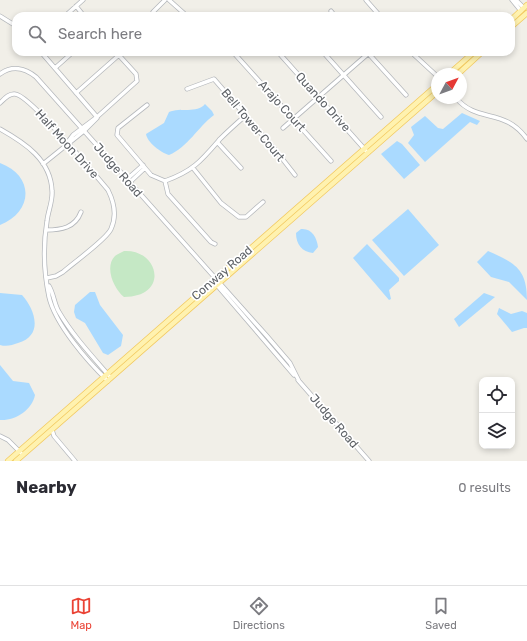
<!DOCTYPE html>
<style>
body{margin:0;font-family:Rubik,sans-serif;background:#f2f2f3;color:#2b2b33}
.controls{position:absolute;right:12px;bottom:12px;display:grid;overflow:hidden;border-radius:8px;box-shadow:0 2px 6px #0003}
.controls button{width:36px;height:36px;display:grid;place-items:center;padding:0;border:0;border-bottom:1px solid #e1e1e2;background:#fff;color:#2b2b33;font:20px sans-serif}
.compass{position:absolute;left:431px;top:68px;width:36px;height:36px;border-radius:50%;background:#fff;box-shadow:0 2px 6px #0003;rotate:49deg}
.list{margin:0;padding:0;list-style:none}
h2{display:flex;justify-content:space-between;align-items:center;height:52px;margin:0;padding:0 16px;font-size:17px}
h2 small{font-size:13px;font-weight:400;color:#7c7c81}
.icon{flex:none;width:22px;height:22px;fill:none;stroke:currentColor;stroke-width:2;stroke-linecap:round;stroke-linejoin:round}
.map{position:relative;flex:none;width:527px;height:461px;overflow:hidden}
.search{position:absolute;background:#fff;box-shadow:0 2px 6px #0003;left:12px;right:12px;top:12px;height:44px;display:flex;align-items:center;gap:10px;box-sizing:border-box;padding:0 14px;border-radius:12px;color:#7c7c81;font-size:15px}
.sheet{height:124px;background:#fff}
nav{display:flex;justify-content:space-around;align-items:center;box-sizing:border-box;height:56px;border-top:1px solid #e1e1e2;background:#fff;font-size:11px;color:#7c7c81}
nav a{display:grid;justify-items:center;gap:2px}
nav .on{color:#ea4335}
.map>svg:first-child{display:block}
.green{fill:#c5e8c5}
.water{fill:#aadaff}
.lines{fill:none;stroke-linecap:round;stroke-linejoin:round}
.minor-casing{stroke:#b5b8bc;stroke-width:5}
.major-casing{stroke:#f2c960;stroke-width:6}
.minor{stroke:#fff;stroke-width:3.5}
.major{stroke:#fff2af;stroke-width:4.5}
.labels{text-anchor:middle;stroke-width:3.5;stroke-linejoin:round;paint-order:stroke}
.street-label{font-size:12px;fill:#5f6368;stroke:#fff}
</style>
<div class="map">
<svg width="527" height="461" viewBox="0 0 527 461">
<rect width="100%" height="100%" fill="#f1efe8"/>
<path class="green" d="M 124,251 C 159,249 170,297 124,297 C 114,289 104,267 115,256 C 117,254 121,253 124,251 Z"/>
<path class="water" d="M 205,104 L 212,111 L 214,115 C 197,128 188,147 169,155 C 161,153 147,142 146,134 L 164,123 L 169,112 C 180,107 197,114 205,104 Z
M 462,113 L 480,121 L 477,125 L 470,122 L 425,162 L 408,143 L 414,135 L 411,127 L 425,116 L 438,128 L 443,129 Z
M 397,141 L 402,144 L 420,165 L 404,179 L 381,154 Z
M 0,163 C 35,176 33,212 0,225 Z
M 408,209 L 439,245 L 404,276 L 372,240 Z
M 301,229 C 312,228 317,238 318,247 L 313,253 C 302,252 296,244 296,233 Z
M 367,244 L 399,278 L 399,281 L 389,290 L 391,299 L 389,300 L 353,258 Z
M 488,251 C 515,263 527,269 527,300 L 509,282 L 491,277 L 477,262 Z
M 90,292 L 95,292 L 100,305 L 123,335 L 121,346 L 108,355 L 103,353 L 85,323 L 76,318 L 74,312 L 75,305 Z
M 0,293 L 22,295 C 35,309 44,336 18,343 C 12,345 7,347 0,345 Z
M 484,293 L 495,297 L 459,327 L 454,319 Z
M 499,308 L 511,314 L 522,311 L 527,313 L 527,328 L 524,328 L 512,332 L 497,314 Z
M 0,365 L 13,381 L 29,383 L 35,395 C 32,410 15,421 0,420 Z"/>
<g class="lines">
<g class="minor-casing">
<path id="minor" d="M 169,0 L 187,16
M 366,0 L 380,16
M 512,0 L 521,11
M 516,0 L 524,8
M 76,6 L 84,16
M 331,11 L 335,16
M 0,16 L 16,26
M 65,16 L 83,0
M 151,16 L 153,12 L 165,0
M 41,52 L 97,117
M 233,52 L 331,161
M 278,52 L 368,153
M 323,52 L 381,117
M 411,52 L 437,76
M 368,53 L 406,95
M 55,68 L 73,52
M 0,74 C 12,65 25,68 36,77 L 266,335 L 290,363 L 299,381
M 187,89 L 214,79 L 277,152 L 295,175
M 76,93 L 119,55
M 456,98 C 478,124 504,107 527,139
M 0,103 C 4,99 9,93 15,94 C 30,95 95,175 108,190 C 114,202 117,216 111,229 C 107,239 73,263 63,272 L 56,276 L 47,278
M 147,105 L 118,128 L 117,135 L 151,175 L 165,181 C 193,171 201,161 220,139 C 228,131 237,123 245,116
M 283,128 L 370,52
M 0,129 C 25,143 51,160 52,191 C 53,201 48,211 47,221 C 43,245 44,273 49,297 C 55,324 88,362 108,381
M 67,143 L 73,135 L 97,117 L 137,81 L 136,74 L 116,52
M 218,143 L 241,168
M 43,164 L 84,131 L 97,118
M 193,168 L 221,203 L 239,217 L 246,217 L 263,202
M 126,180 L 143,165
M 165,181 L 168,194 L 211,242 L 215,244
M 129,183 L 145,168
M 46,230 C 61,230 75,228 81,212
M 216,284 L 294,375
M 49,286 C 54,294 54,304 59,312 C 73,336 93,357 111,378
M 298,380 L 369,461
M 52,430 L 54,436 L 75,461
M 0,436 L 8,440 L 21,453"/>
</g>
<g class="major-casing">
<path id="major" d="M 511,20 L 527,5
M 511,27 L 527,13
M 449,74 L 474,52
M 458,74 L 482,52
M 8,461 L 437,85
M 16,461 L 437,92"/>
</g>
<use href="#minor" class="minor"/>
<use href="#major" class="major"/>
</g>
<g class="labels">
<g class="street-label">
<text transform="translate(323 102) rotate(48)" y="4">Quando Drive</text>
<text transform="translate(282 106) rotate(48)" y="4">Arajo Court</text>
<text transform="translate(253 125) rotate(50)" y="4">Bell Tower Court</text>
<text transform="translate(67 144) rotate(48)" y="4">Half Moon Drive</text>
<text transform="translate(118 170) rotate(49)" y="4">Judge Road</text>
<text transform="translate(222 273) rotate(-41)" y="4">Conway Road</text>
<text transform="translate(334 421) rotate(49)" y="4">Judge Road</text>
</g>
</g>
</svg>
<div class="controls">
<button><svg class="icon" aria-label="locate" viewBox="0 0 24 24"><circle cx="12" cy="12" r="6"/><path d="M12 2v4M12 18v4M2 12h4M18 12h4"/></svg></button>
<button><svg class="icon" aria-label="layers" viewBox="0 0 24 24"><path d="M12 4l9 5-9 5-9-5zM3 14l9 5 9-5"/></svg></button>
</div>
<svg class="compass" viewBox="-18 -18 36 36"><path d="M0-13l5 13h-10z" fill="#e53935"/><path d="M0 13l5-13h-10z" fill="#7c7c81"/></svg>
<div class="search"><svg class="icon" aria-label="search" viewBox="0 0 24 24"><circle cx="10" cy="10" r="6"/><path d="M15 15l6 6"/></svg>Search here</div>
</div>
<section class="sheet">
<h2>Nearby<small>0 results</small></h2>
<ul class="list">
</ul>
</section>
<nav>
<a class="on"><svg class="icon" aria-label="map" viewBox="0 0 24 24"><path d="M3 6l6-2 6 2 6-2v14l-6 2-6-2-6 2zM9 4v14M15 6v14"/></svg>Map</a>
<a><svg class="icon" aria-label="directions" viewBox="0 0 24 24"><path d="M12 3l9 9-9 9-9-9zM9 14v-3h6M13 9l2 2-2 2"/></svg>Directions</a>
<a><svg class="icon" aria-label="saved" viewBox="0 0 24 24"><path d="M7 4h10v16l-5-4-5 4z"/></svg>Saved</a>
</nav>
